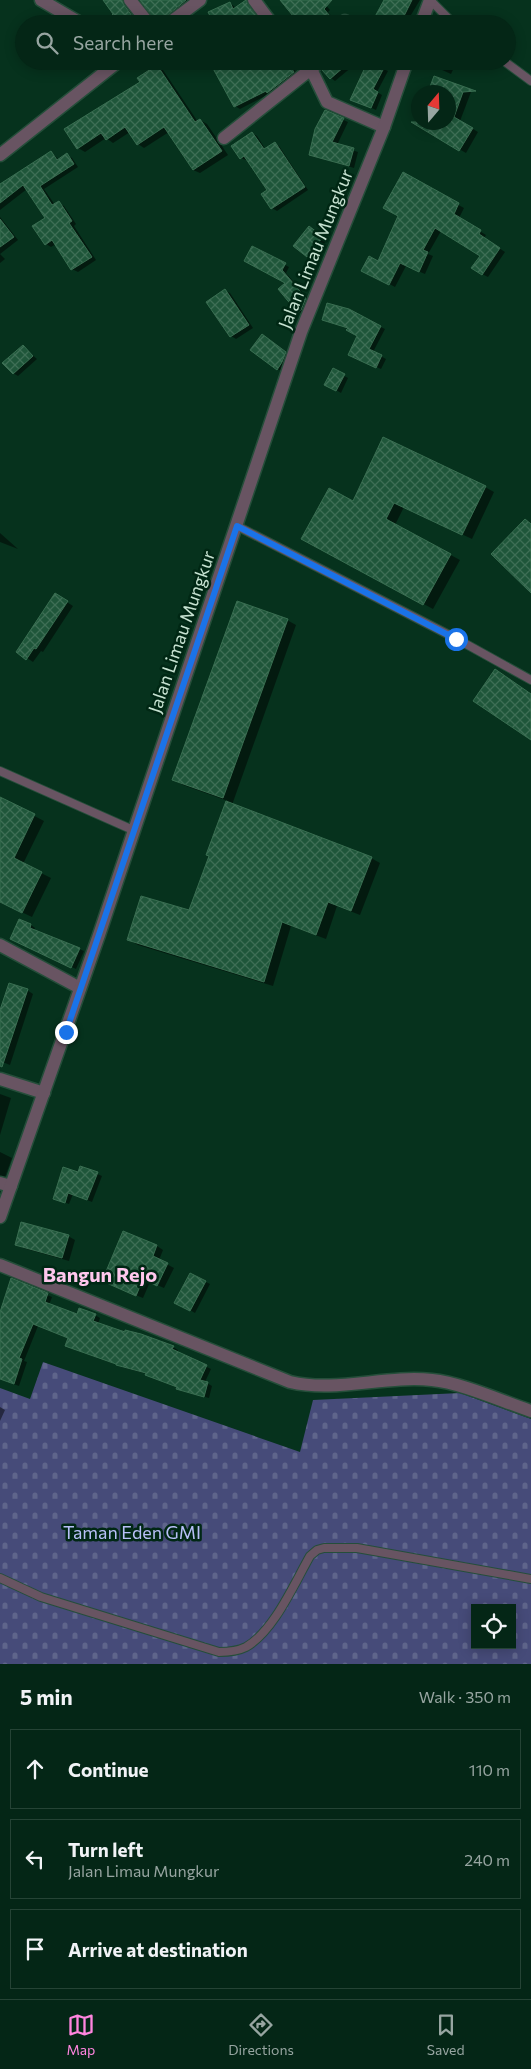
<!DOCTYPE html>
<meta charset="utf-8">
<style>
body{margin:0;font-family:Commissioner,sans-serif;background:#123223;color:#f1f3f6}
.controls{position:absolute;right:15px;bottom:15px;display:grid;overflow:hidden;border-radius:0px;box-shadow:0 2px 12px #0003}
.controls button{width:45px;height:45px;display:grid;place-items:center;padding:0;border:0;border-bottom:1px solid #254335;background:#042616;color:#f1f3f6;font:25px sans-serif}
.compass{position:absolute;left:411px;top:85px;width:45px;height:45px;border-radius:50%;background:#042616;box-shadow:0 2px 12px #0003;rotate:19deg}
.stop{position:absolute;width:15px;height:15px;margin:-11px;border:4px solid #1a73e8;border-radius:50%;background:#fff}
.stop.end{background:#1a73e8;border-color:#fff;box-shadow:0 1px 5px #0008}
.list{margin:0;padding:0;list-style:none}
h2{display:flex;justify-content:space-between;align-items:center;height:65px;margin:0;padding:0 20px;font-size:21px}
h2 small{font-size:16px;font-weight:400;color:#97a5a1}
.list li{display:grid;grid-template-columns:32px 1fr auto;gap:15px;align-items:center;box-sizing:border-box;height:80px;margin:0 10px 10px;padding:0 10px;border:1px solid #254335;border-radius:0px}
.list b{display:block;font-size:19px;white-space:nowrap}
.list p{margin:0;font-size:16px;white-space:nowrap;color:#97a5a1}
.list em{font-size:16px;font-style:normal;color:#97a5a1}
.icon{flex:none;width:28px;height:28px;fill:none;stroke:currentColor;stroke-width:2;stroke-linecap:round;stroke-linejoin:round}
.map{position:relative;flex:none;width:531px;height:1664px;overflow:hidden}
.search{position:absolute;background:#042616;box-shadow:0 2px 12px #0003;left:15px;right:15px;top:15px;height:55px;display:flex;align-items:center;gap:12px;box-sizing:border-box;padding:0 18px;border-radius:28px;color:#97a5a1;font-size:19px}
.sheet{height:335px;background:#042616}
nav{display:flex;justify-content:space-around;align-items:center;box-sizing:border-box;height:70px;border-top:1px solid #254335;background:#042616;font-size:14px;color:#97a5a1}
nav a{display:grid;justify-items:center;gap:2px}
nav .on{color:#ff85df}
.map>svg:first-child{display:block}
.cemetery{fill:url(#cemetery-stones);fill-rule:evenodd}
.shadow{fill:#0007}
.building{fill:url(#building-cross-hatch);stroke:#396e51}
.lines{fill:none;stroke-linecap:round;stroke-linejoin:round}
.service-casing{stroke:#254e3a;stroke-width:10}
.minor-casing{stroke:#254e3a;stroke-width:15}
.tertiary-casing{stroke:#254e3a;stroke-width:15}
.service{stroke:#685462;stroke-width:8}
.minor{stroke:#685462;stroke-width:12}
.tertiary{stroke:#685462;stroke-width:12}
.route{stroke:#1a73e8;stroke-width:6}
.labels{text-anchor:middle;stroke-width:5;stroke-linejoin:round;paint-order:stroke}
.street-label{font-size:18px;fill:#c6e2d1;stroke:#002714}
.park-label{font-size:18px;fill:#b8c0f8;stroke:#002714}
.quarter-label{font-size:20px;font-weight:bold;fill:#ffc7ed;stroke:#002714}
</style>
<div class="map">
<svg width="531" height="1664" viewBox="0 0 531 1664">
<defs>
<pattern id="cemetery-stones" width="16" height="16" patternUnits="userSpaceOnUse" patternTransform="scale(1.25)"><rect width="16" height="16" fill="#464b79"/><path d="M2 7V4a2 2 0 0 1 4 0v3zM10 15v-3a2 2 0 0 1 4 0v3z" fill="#5f658b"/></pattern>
<pattern id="building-cross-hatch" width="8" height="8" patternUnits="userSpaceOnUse" patternTransform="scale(1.25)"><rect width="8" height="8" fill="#1f563a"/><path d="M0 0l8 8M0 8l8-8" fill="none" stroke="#3e6e55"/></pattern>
</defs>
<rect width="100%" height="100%" fill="#06321d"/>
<path class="cemetery" d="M 43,1362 L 300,1452 L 313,1400 L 460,1393 L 531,1419 L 531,1664 L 0,1664 L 0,1388 L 30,1399 ZM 475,1608 L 512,1608 L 512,1645 L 475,1645 Z"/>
<path class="shadow" d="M 105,0 L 122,0 L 139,24 L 116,24 L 115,15 Z
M 145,0 L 197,0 L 162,24 L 158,21 Z
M 281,0 L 321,0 L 330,10 L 328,12 L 338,24 L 295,24 L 295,16 Z
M 385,0 L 420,0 L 408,20 L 414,24 L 372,24 Z
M 246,1 L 251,4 L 252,9 L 264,24 L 215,24 L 230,3 L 236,8 Z
M 211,61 L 288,61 L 298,75 L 271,93 L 240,109 L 235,106 Z
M 330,61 L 359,61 L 335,81 L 331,78 Z
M 430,61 L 457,61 L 451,74 L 429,64 Z
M 369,62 L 388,71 L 377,92 L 382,95 L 376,110 L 352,99 Z
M 157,66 L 163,70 L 198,122 L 200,120 L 207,124 L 228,155 L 200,173 L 193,170 L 169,132 L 144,148 L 138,144 L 130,132 L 113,143 L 106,138 L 85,152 L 78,148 Z
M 435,77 L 471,92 L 460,121 L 478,132 L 466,153 L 422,128 L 448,122 L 448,92 L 430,92 Z
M 325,111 L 348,122 L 337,145 L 358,152 L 354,168 L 311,155 Z
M 252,133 L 257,136 L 266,150 L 275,144 L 279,146 L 308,190 L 277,211 L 272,208 L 263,194 L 269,190 L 248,159 L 246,160 L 241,158 Z
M 51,152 L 59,160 L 67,155 L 72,158 L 78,167 L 44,189 L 55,205 L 59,203 L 64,206 L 76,224 L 74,226 L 96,260 L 78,272 L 72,269 L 56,244 L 51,247 L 46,244 L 47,218 L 27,189 L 0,210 L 0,186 Z
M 403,174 L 464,208 L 459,218 L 486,235 L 484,238 L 505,252 L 488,277 L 482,274 L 481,255 L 441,231 L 428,254 L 433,256 L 425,274 L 406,266 L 395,287 L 363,270 L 378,262 L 399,216 Z
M 0,217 L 18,240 L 0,254 Z
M 314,230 L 327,240 L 312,259 L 295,246 Z
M 252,248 L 289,267 L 286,273 L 310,301 L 303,314 L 299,312 L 287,283 Z
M 0,254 L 5,259 L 0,263 Z
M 225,291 L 230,293 L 253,328 L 236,339 L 231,336 Z
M 348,311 L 385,329 L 373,352 L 386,359 L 381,369 L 354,357 L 359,335 L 349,328 L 324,319 Z
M 267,338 L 290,355 L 282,371 L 277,369 Z
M 23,347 L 37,359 L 18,376 L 13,373 Z
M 333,370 L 348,378 L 341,393 L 326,384 Z
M 485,487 L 494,492 L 472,539 L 404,507 L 395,525 L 460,560 L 433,609 L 312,544 L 353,503 Z
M 0,533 L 18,549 L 0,542 Z
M 56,595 L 73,606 L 43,652 L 41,651 L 33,662 L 18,652 Z
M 287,620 L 296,625 L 232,805 L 371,858 L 380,863 L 360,915 L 337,906 L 326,939 L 291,926 L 273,986 L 138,945 L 129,940 L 190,912 L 210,856 L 207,854 L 228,801 L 183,785 L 174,779 Z
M 0,798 L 44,821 L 23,864 L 51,878 L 32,917 L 0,902 Z
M 31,925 L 35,928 L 34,931 L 84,951 L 76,969 L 16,941 Z
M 27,990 L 33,994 L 10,1065 L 0,1061 L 0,1013 Z
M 0,1094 L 11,1098 L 0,1135 Z
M 0,1152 L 12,1158 L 5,1177 L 2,1178 L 0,1177 Z
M 81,1167 L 102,1176 L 92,1202 L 73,1194 L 69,1204 L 55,1199 L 79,1173 Z
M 68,1236 L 75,1240 L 69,1261 L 23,1248 L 16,1244 Z
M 157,1246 L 163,1250 L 159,1260 L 174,1268 L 164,1288 L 150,1282 L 143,1298 L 110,1285 Z
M 190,1274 L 210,1284 L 195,1313 L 176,1302 Z
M 12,1280 L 52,1297 L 49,1305 L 78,1315 L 95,1315 L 100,1318 L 98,1324 L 173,1347 L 178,1350 L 177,1353 L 211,1369 L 205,1382 L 212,1386 L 209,1398 L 182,1391 L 178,1387 L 147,1374 L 122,1367 L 69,1338 L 38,1326 L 24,1361 L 27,1362 L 19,1386 L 0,1379 L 0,1316 Z
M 0,1407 L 5,1410 L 0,1421 Z"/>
<path class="building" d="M 103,0 L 122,0 L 124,5 L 138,24 L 115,24 L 110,17 L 113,14 Z
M 140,0 L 186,0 L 157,24 Z
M 246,0 L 262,24 L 214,24 L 208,12 L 230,2 L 233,9 Z
M 280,0 L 332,0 L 324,9 L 337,24 L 286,24 L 293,16 Z
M 384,0 L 412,0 L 404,16 L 413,22 L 413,24 L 371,24 Z
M 209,61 L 286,61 L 294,72 L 267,93 L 266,91 L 234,107 Z
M 329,61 L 351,61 L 330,79 L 322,70 Z
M 368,61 L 384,68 L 373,89 L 378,92 L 371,108 L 350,100 Z
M 157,65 L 195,122 L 200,119 L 222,151 L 193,170 L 164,127 L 137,145 L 125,127 L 106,140 L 101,133 L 77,149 L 64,129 L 140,82 L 137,78 Z
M 434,76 L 476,91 L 463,92 L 454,117 L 473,128 L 459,151 L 411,122 L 448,122 L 448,92 L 428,92 Z
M 325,110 L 344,118 L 332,142 L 354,148 L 349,166 L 309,155 L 315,129 Z
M 252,132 L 264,149 L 275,142 L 305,187 L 271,209 L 261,194 L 267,190 L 244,156 L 240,159 L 231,146 Z
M 51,151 L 57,160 L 67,153 L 74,164 L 40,186 L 52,205 L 59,201 L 72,221 L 69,223 L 92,257 L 71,270 L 52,240 L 45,245 L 32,226 L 45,218 L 23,185 L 0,203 L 0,184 Z
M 403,172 L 459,203 L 454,214 L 481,230 L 479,234 L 500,248 L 482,275 L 471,268 L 480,256 L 435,228 L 423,250 L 428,252 L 419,272 L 400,263 L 389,285 L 361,271 L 369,256 L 378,261 L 398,216 L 383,208 Z
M 0,219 L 14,237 L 0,247 Z
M 309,226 L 323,237 L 307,257 L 293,246 Z
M 252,246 L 286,263 L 282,270 L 306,298 L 301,310 L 298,313 L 278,289 L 285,283 L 244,261 Z
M 225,289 L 249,325 L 230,337 L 206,302 Z
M 327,303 L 349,309 L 381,326 L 369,349 L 382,355 L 376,368 L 348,355 L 357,336 L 346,330 L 348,328 L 322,320 Z
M 262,334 L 286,352 L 282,362 L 277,370 L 250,350 Z
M 23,345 L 33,356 L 13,374 L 2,363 Z
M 333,368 L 345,374 L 336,391 L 324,385 Z
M 383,437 L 486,486 L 462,535 L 394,503 L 386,519 L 451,554 L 423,605 L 301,539 L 329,488 L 353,501 Z
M 525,519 L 531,524 L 531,593 L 491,554 Z
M 55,593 L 68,601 L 36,649 L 34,648 L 26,660 L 16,652 Z
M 237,601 L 288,619 L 223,798 L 172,780 Z
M 495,669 L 531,694 L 531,740 L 473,701 Z
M 0,797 L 35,814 L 14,858 L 42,872 L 22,913 L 0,902 Z
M 226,801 L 372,857 L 351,911 L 328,902 L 316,935 L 282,922 L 264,982 L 127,940 L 141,896 L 189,910 L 209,856 L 206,855 Z
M 19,919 L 31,924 L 30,928 L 80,948 L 71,968 L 10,939 Z
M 9,983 L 28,989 L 2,1067 L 0,1066 L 0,1010 Z
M 80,1166 L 98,1172 L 87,1200 L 68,1193 L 65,1203 L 53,1199 L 63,1167 L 78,1172 Z
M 21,1222 L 69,1235 L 62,1258 L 15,1245 Z
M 123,1231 L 157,1245 L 153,1256 L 168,1263 L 157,1286 L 143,1279 L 136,1296 L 102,1281 Z
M 190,1273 L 206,1281 L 190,1311 L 174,1303 Z
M 11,1278 L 48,1293 L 45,1302 L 77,1314 L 79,1308 L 96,1314 L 93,1321 L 125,1332 L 125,1330 L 141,1334 L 174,1346 L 172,1349 L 207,1365 L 200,1380 L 208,1382 L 204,1397 L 176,1389 L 177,1387 L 145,1375 L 146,1373 L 116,1365 L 116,1364 L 65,1346 L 68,1338 L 33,1324 L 19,1358 L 22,1359 L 14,1384 L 0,1379 L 0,1312 Z"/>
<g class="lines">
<g class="service-casing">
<path id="service" d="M 430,0 L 454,24
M 504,61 L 531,81
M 237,526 L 457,639 L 531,680
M 0,771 L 133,830
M 0,1578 L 41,1597 L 219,1652 C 228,1652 238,1651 246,1647 C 274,1631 294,1584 310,1556 L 317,1550 L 324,1548 L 357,1548 L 531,1579"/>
</g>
<g class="minor-casing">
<path id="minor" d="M 41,0 L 82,24
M 130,0 L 149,24
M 254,0 L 272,24
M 345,21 L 347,24
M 168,24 L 200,0
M 304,61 L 311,69 L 327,102 L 384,127
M 224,138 L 321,61
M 0,155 L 119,61
M 0,945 L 80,988
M 0,1079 L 44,1093
M 0,1183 L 11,1186
M 0,1265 L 290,1382 C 336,1393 385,1375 432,1380 C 462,1383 501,1401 531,1411"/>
</g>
<g class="tertiary-casing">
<path id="tertiary" d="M 421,24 L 430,0
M 0,1217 L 99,935 L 301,332 L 384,127 L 407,61"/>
</g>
<use href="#service" class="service"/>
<use href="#minor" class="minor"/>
<use href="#tertiary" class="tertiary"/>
</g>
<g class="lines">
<path class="route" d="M 66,1032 L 237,526 L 456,639"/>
</g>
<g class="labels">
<g class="street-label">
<text transform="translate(316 249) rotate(-68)" y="6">Jalan Limau Mungkur</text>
<text transform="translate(182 632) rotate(-71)" y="6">Jalan Limau Mungkur</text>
</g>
<g class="park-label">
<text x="132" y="1539">Taman Eden GMI</text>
</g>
<g class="quarter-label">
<text x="100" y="1282">Bangun Rejo</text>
</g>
</g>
</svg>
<div class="controls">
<button><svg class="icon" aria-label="locate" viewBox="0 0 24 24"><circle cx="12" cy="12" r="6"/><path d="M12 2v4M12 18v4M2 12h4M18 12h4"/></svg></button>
</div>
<svg class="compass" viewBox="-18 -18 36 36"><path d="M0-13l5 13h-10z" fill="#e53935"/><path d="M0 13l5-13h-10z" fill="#97a5a1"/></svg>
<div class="stop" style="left:456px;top:639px"></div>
<div class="stop end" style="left:66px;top:1032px"></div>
<div class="search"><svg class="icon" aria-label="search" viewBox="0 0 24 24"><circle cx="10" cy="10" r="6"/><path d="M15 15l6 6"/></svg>Search here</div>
</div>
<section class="sheet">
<h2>5 min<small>Walk · 350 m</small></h2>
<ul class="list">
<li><svg class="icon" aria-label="ahead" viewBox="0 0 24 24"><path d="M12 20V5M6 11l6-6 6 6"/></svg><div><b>Continue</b></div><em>110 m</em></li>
<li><svg class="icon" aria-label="left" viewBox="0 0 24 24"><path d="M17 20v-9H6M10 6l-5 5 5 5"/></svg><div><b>Turn left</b><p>Jalan Limau Mungkur</p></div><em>240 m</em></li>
<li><svg class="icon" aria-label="arrive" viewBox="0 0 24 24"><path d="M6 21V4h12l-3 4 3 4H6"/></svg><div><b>Arrive at destination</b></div></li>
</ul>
</section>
<nav>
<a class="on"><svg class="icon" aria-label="map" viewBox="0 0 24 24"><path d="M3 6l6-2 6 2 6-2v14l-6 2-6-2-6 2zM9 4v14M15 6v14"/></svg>Map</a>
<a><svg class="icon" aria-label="directions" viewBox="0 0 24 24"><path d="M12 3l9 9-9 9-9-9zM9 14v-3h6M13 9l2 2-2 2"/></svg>Directions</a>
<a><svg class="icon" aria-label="saved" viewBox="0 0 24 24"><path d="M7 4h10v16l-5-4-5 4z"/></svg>Saved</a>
</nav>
